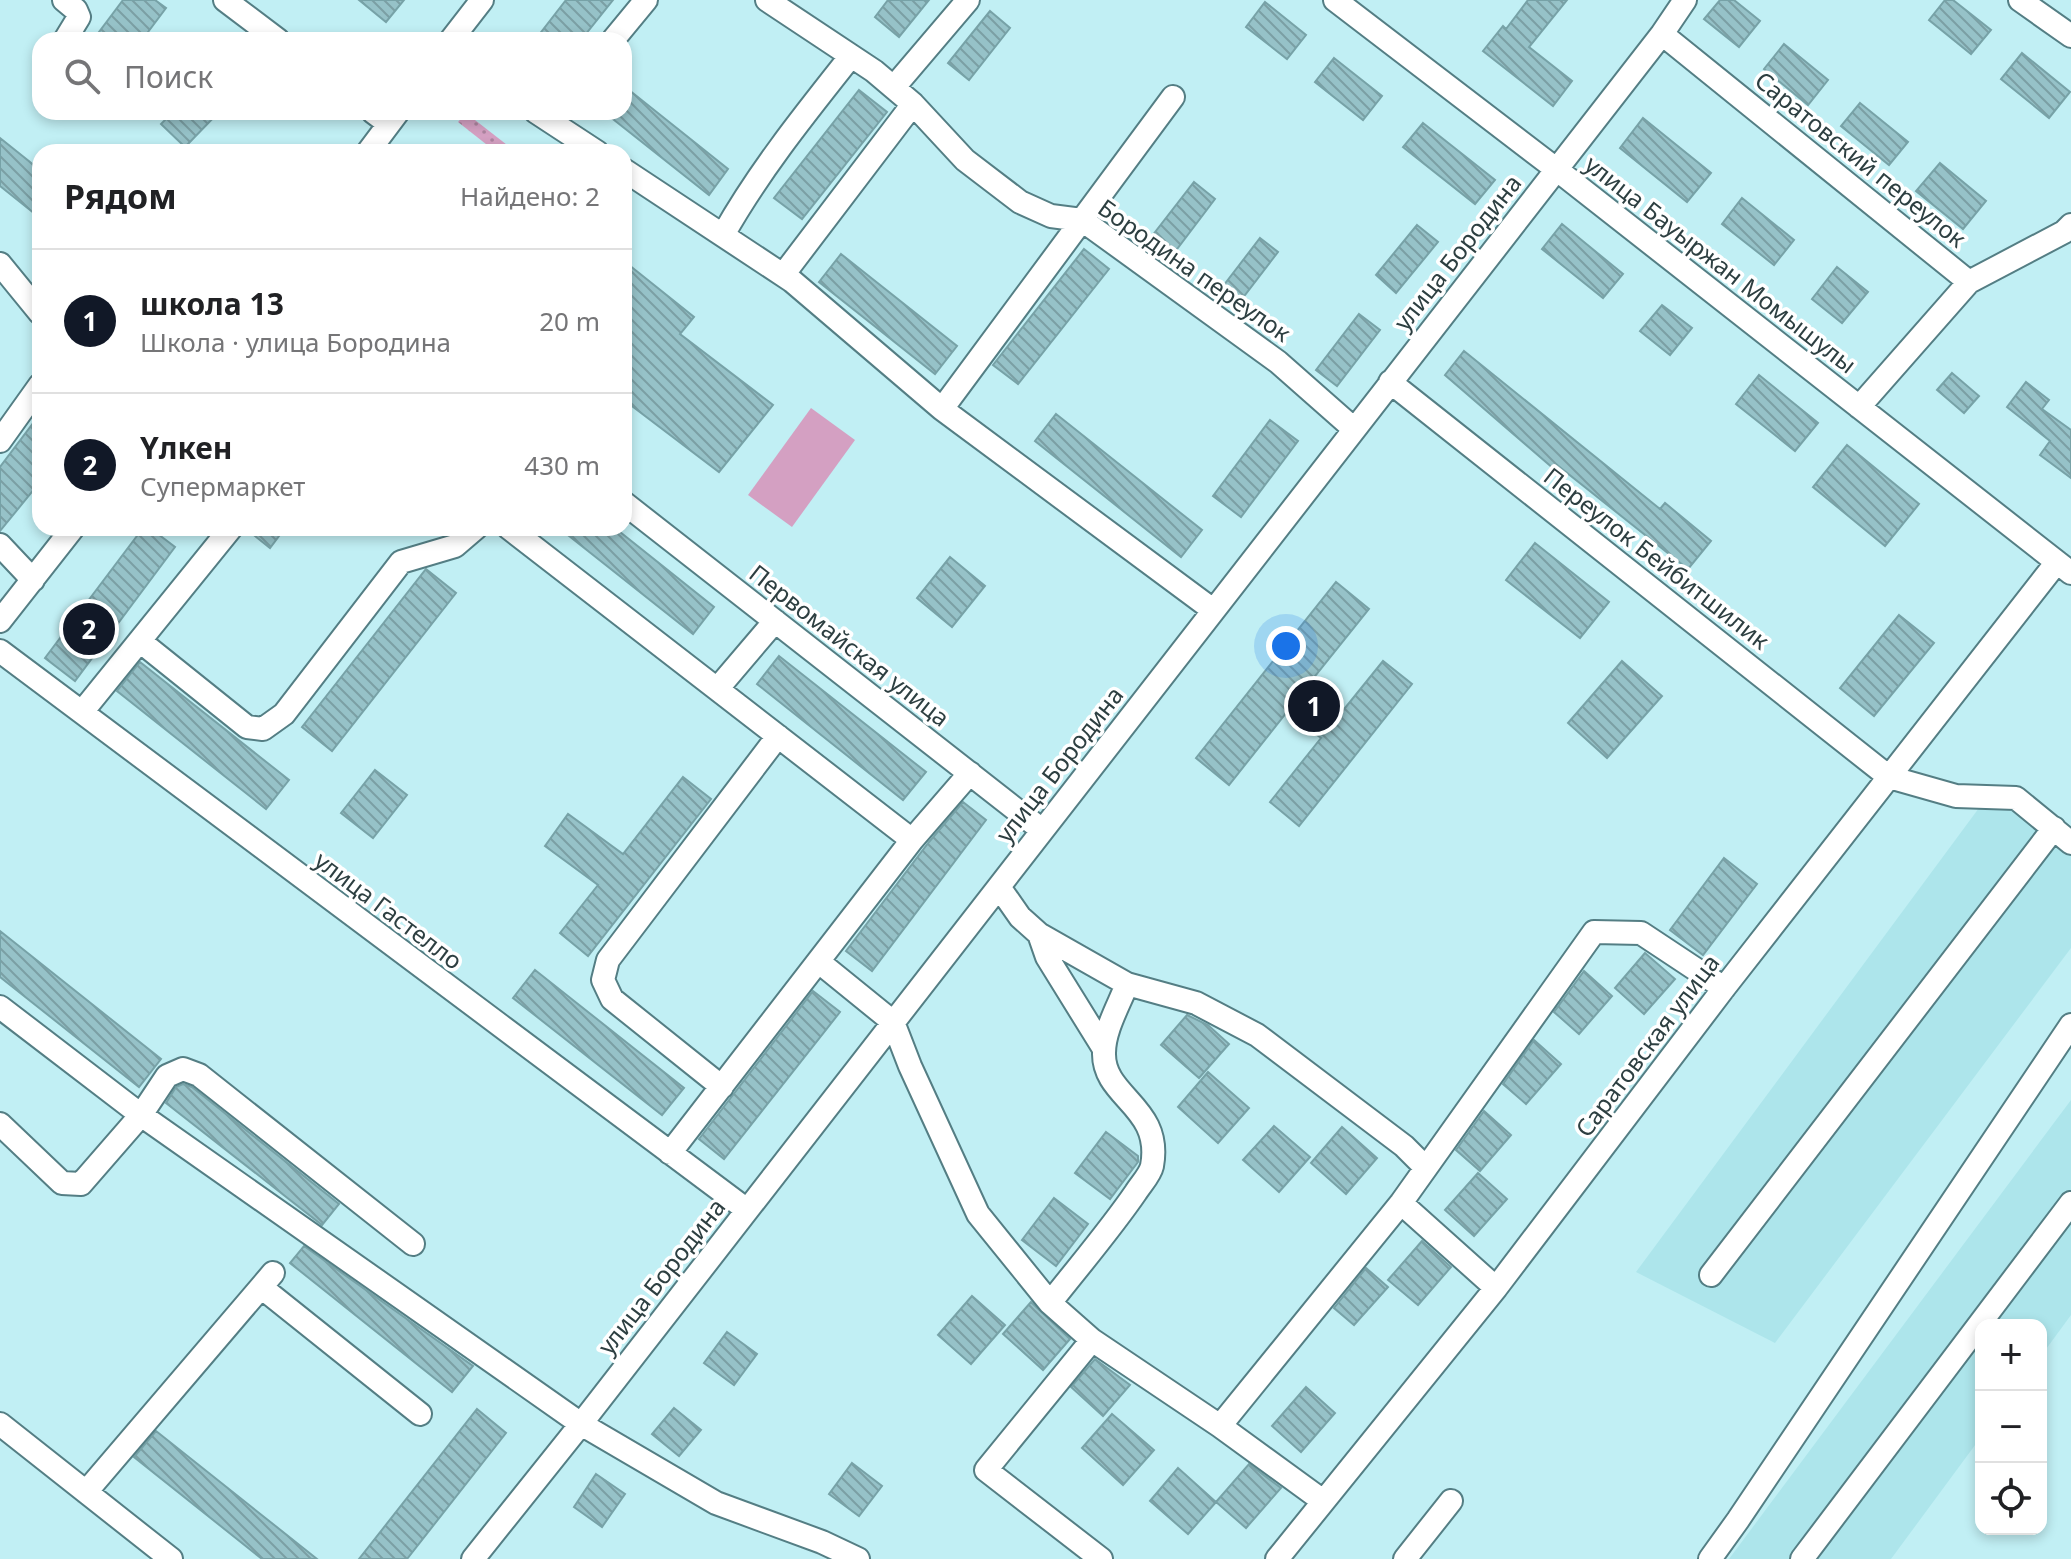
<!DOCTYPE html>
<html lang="ru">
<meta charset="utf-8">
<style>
body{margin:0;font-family:"Noto Sans",sans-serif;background:#f6f6f6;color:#202124}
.controls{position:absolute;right:24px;bottom:24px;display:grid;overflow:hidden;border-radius:16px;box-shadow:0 4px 12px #0003}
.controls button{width:72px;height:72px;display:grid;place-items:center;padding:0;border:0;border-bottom:2px solid #e0e0e0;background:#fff;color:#202124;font:40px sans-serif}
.you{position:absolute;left:1286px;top:646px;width:28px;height:28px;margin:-20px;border:6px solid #fff;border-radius:50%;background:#1a73e8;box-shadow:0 0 0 12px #1a73e833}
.badge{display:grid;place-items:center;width:52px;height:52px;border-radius:50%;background:#111827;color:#fff;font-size:26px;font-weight:700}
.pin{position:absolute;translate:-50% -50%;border:4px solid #fff;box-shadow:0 2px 8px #0006}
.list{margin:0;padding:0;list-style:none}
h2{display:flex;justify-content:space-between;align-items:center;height:104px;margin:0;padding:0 32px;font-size:34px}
h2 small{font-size:26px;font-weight:400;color:#757577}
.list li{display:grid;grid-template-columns:52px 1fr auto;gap:24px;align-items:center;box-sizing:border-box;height:144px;padding:0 32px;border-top:2px solid #e0e0e0}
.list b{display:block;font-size:30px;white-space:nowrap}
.list p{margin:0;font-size:26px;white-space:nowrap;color:#757577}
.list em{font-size:26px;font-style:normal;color:#757577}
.icon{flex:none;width:44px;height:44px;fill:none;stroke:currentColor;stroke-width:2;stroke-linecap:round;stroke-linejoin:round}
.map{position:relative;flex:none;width:2071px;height:1559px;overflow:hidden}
.search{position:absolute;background:#fff;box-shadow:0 4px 12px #0003;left:32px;top:32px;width:600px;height:88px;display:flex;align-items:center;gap:20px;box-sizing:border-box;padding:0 28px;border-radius:24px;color:#757577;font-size:30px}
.panel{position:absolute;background:#fff;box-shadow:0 4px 12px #0003;left:32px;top:144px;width:600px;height:392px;border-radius:24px}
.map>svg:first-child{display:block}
.built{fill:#ade5eb}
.grass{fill:url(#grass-dots)}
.pitch{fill:#d4a0c2}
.building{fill:url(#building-back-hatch);stroke:#77a2a7;stroke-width:2}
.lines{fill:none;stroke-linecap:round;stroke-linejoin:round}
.minor-casing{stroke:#547e84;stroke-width:26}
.minor{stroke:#fff;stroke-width:22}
.labels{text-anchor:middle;stroke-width:7;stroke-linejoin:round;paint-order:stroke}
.street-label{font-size:24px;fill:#2d3f41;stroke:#fff}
</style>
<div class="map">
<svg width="2071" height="1559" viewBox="0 0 2071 1559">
<defs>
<pattern id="grass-dots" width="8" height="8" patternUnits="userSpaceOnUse" patternTransform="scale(2)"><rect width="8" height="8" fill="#d4a0c2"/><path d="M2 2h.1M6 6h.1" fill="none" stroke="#ac849f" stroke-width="1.8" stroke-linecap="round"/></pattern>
<pattern id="building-back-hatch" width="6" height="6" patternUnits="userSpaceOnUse" patternTransform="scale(2)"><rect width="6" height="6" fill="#96c2c8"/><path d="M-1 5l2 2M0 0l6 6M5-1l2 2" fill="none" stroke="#7b9fa4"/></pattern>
</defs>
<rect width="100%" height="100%" fill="#c1eff4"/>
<path class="built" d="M 1993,789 L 2071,854 L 2071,948 L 1775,1343 L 1636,1272 Z
M 2071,1100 L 2071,1315 L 2041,1356 L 2041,1325 L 1981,1325 L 1981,1437 L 1891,1559 L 1729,1559 Z"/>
<path class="grass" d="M 466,113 L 516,152 L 496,152 L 458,122 Z"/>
<path class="pitch" d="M 811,408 L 855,440 L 792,527 L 748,495 Z"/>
<path class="building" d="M 123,0 L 155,0 L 166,8 L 142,40 L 93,40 Z
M 359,0 L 404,0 L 386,22 Z
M 566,0 L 613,0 L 581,40 L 535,40 Z
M 888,0 L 929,0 L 899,37 L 875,17 Z
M 1528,0 L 1567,0 L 1529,47 L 1572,81 L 1553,106 L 1483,51 L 1503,26 L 1506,29 Z
M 1720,0 L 1734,0 L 1760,21 L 1739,47 L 1704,19 Z
M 1945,0 L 1953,0 L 1991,30 L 1971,54 L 1929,20 Z
M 1265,2 L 1306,35 L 1287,59 L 1246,27 Z
M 990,11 L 1010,28 L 969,80 L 948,63 Z
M 1784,44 L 1828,80 L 1808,105 L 1764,69 Z
M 2022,53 L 2070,92 L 2049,118 L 2001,79 Z
M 1334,58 L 1382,96 L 1363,120 L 1315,82 Z
M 624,86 L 728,169 L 709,195 L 604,112 L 624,112 Z
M 859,90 L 887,112 L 802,219 L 774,198 Z
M 1860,103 L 1908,142 L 1889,165 L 1841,126 Z
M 173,112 L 219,112 L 185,147 L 161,124 Z
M 1643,118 L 1711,173 L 1687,202 L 1620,148 Z
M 1423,123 L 1495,180 L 1475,204 L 1403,147 Z
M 0,138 L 40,170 L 40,218 L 0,186 Z
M 1940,163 L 1986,201 L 1963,229 L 1916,191 Z
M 1194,182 L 1215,199 L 1174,253 L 1152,236 Z
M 1742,198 L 1794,240 L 1774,265 L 1722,224 Z
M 1562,224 L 1623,274 L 1603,298 L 1542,249 Z
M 1417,225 L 1438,242 L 1396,293 L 1376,275 Z
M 1260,238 L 1278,252 L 1235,308 L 1217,294 Z
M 1084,249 L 1109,269 L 1018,384 L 993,365 Z
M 841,254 L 957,346 L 935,374 L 819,282 Z
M 624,261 L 694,317 L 680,334 L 773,405 L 719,472 L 624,400 Z
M 1837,267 L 1868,292 L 1842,323 L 1812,299 Z
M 1662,305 L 1692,328 L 1670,355 L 1640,331 Z
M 1359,314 L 1380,330 L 1337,386 L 1316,370 Z
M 1464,351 L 1660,509 L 1665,503 L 1711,541 L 1688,569 L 1557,465 L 1554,469 L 1445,375 Z
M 1952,373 L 1979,396 L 1964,413 L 1937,390 Z
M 1759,375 L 1818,423 L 1795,451 L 1736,404 Z
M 2026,382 L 2049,400 L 2042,409 L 2071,430 L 2071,478 L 2040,455 L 2050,441 L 2007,407 Z
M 40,414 L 40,482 L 0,531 L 0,467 Z
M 1056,414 L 1202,530 L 1181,557 L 1035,441 Z
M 1270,420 L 1298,441 L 1241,517 L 1213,496 Z
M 1847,445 L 1919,504 L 1885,546 L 1813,487 Z
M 143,528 L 150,528 L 175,547 L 75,681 L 45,658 Z
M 245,528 L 285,528 L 270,548 Z
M 559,528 L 615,528 L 714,607 L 693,634 Z
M 1535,543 L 1609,602 L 1580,638 L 1506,580 Z
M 950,557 L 985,586 L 952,627 L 917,598 Z
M 426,569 L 456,593 L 332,751 L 302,727 Z
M 1336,582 L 1369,609 L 1307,686 L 1341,713 L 1383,661 L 1412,684 L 1299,826 L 1270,802 L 1321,738 L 1287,712 L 1229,785 L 1196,758 Z
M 1899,615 L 1934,643 L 1874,716 L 1840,688 Z
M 779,656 L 926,772 L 903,800 L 757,684 Z
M 1622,661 L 1662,696 L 1607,758 L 1568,723 Z
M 140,662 L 289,780 L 266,809 L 117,691 Z
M 375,770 L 407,795 L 373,838 L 341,813 Z
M 683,777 L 711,799 L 588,956 L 560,933 L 598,885 L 545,846 L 568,814 L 623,854 Z
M 963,802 L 986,820 L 872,971 L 846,951 L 929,842 Z
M 1724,858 L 1757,884 L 1703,955 L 1670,930 Z
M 0,931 L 161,1059 L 139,1087 L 0,977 Z
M 1645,953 L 1675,979 L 1644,1014 L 1615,988 Z
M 535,970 L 684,1088 L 662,1115 L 513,998 Z
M 1584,971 L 1612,996 L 1579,1034 L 1554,1012 Z
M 813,991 L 840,1012 L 724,1159 L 699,1139 Z
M 1187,1015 L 1208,1025 L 1229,1044 L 1199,1078 L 1161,1045 Z
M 1534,1040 L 1561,1064 L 1526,1104 L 1503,1084 Z
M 1208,1072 L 1249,1108 L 1218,1143 L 1178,1107 Z
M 183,1084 L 192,1087 L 339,1204 L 322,1225 L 166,1103 L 176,1087 Z
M 1484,1111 L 1511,1135 L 1480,1171 L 1456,1150 Z
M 1274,1126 L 1310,1157 L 1279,1192 L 1243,1160 Z
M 1342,1127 L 1377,1158 L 1346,1194 L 1311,1163 Z
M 1106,1132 L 1138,1156 L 1138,1162 L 1110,1199 L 1075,1173 Z
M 1478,1173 L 1507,1199 L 1474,1236 L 1445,1210 Z
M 1054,1198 L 1088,1224 L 1056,1266 L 1022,1240 Z
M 1422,1241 L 1451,1267 L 1418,1305 L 1388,1280 Z
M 304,1246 L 473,1366 L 452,1392 L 290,1263 Z
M 1366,1268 L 1388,1287 L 1354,1325 L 1334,1308 Z
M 972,1296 L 1005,1325 L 971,1364 L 938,1335 Z
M 1031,1302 L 1070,1339 L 1043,1370 L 1003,1334 Z
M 727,1332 L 757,1354 L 734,1385 L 704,1363 Z
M 1095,1359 L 1130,1385 L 1103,1416 L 1071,1387 Z
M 1306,1387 L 1335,1413 L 1301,1452 L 1272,1426 Z
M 674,1408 L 701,1430 L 679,1456 L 652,1434 Z
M 477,1409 L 506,1433 L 407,1559 L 359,1559 Z
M 1112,1414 L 1154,1450 L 1123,1485 L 1082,1448 Z
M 156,1431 L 317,1559 L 262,1559 L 134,1457 Z
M 852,1463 L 882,1486 L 859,1516 L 829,1494 Z
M 1249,1464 L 1281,1488 L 1246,1528 L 1216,1502 Z
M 1178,1468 L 1216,1502 L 1188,1534 L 1150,1501 Z
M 596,1474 L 625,1494 L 602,1527 L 574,1507 Z"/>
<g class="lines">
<g class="minor-casing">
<path id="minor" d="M 64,0 L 76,10 L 79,17 L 65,40
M 225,0 L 278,40
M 767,0 L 874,71 L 913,104 L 965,160 L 1020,202 L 1051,216 L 1082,220 L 1278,362 L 1354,429
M 1335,0 L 1556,169 L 2071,573
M 2020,0 L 2071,36
M 1662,34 L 1969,282 L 1859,407
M 451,40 L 482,0
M 613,40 L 646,0
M 894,87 L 968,0
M 373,112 L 389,124
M 536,112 L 597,152
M 368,152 L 398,112
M 624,170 L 792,281 L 942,409 L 1213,610
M 723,235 C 759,171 805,114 851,56
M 0,264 L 40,313
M 783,275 L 913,104
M 1969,282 L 2064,232 L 2071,225
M 1390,382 L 1889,777 L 1956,796 L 2016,798 L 2071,843
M 942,409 L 1173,97
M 0,441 L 40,385
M 624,503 L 1042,830
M 509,528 L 912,840
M 0,545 L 33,580
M 0,621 L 73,528
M 141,642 L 247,727 L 263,729 L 284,714 L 401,562 L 455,546 L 476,528
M 0,651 L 747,1210
M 718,688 L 775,621
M 82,712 L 231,528
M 999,887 L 1020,917 L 1039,934 L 1127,984 L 1196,1003 L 1257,1035 L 1404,1146 L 1426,1168
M 1039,934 L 1047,957 L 1104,1049
M 819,962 L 893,1022 L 910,1066 L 978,1214 L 1050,1303 L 1092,1340
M 0,1007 L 141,1115 L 167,1076 L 183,1069 L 199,1075 L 413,1244
M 722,1087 L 612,999 L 603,980 L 608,960 L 778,736
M 0,1124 L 62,1183 L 81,1184 L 141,1115 L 581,1424 L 716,1503 L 822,1542 L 858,1559
M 670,1153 L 912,840 L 970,773
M 1401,1203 L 1496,1288
M 1711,1275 L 2054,828
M 261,1287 L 420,1414
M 1050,1303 C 1079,1266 1110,1230 1136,1192 C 1141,1184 1150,1175 1152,1166 C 1163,1106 1103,1098 1104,1053 C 1104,1030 1119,1005 1127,984
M 0,1424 L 171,1559
M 1220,1426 L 1401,1203 L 1594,932 L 1641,933 L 1724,988
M 86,1492 L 273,1273
M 473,1559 L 581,1424 L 1662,34 L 1685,0
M 1101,1559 L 986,1470 L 1092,1340 L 1220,1426 L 1323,1501
M 1277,1559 L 1496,1288 L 1724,988 L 2057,562
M 1405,1559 L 1451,1501
M 1710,1559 L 1738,1520 L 2071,1025
M 1802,1559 L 2071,1203"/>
</g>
<use href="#minor" class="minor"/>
</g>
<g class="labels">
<g class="street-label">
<text transform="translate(1860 160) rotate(39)" y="8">Саратовский переулок</text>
<text transform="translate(1458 253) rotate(-52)" y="8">улица Бородина</text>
<text transform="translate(1720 265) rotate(38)" y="8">улица Бауыржан Момышулы</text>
<text transform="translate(1194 271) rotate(35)" y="8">Бородина переулок</text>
<text transform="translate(1656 559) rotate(38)" y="8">Переулок Бейбитшилик</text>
<text transform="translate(849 646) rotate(38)" y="8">Первомайская улица</text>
<text transform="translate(1060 765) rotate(-52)" y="8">улица Бородина</text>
<text transform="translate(388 911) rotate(37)" y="8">улица Гастелло</text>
<text transform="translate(1648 1046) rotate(-53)" y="8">Саратовская улица</text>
<text transform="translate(662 1277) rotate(-52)" y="8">улица Бородина</text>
</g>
</g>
</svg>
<div class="controls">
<button>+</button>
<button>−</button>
<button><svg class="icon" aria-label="locate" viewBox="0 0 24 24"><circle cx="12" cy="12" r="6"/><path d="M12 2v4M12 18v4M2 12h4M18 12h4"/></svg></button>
</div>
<div class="you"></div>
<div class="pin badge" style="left:1314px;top:706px">1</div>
<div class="pin badge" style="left:89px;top:629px">2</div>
<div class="search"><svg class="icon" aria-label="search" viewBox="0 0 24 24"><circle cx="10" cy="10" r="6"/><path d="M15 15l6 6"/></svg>Поиск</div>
<section class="panel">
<h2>Рядом<small>Найдено: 2</small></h2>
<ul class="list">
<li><span class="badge">1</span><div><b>школа 13</b><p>Школа · улица Бородина</p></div><em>20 m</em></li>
<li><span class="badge">2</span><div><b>Yлкен</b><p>Супермаркет</p></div><em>430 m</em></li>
</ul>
</section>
</div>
